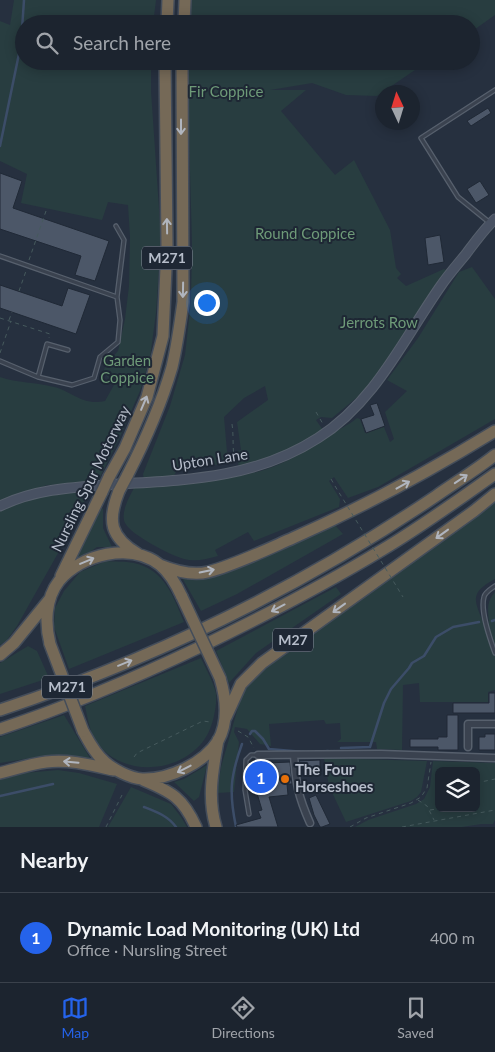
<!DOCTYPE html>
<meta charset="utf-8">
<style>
body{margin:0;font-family:Lato,sans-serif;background:#252c37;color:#f1f3f6}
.controls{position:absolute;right:15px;bottom:15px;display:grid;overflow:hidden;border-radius:8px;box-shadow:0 2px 12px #0003}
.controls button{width:45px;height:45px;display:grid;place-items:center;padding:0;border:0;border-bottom:1px solid #3a414b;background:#1c242f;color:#f1f3f6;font:25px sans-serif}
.compass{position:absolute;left:375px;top:85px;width:45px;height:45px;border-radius:50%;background:#1c242f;box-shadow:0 2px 12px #0003;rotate:356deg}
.you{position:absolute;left:206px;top:302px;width:18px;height:18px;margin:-12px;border:4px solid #fff;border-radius:50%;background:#1a73e8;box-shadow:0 0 0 8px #1a73e833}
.badge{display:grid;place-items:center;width:32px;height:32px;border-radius:50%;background:#2563eb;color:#fff;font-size:16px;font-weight:700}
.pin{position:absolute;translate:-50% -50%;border:2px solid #fff;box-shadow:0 1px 5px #0006}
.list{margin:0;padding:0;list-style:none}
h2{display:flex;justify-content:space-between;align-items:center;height:65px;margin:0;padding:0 20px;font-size:21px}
h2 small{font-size:16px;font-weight:400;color:#a0a4aa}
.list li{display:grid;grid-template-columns:32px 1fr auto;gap:15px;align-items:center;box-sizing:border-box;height:90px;padding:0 20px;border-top:1px solid #3a414b}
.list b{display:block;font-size:19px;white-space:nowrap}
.list p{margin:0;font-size:16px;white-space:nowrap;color:#a0a4aa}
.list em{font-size:16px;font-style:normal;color:#a0a4aa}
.icon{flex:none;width:28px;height:28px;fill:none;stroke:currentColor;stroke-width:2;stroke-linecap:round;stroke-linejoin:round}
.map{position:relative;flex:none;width:495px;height:827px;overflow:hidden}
.search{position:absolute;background:#1c242f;box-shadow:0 2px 12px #0003;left:15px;right:15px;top:15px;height:55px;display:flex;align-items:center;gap:12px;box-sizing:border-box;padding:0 18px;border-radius:28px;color:#a0a4aa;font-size:19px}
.sheet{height:155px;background:#1c242f}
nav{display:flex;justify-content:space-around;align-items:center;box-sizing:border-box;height:70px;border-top:1px solid #3a414b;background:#1c242f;font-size:14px;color:#a0a4aa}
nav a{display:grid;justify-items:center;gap:2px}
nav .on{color:#2563eb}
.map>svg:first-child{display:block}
.green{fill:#283d40;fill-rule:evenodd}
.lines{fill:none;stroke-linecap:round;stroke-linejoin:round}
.stream{stroke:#3c4d68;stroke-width:2.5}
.building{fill:#4c5768;stroke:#202936}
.lane-casing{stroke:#57606d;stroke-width:5.5}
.street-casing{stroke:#57606d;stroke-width:9}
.secondary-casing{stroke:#57606d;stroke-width:11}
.highway-casing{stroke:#444d5a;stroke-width:14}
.path{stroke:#465a5d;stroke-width:1;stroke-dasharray:4 4;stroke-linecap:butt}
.lane{stroke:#3a424f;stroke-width:3}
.street{stroke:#3a424f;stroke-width:6}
.secondary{stroke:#485162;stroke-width:9}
.highway{stroke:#756957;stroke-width:11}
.highway-bridge-casing{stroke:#444d5a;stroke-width:14;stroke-linecap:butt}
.path-bridge{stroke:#465a5d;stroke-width:1;stroke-dasharray:4 4;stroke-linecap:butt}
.highway-bridge{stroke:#756957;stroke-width:11}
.oneway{stroke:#b0b5be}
.food-dot{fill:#e8710a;stroke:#1e2734;stroke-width:2}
.labels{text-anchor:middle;stroke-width:4;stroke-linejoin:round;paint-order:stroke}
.shield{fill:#1e2734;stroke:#88909d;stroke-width:1}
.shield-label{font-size:14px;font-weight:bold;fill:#b6bdca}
.park-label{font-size:15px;fill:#6e9a78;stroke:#1e2734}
.street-label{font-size:15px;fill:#b6bdca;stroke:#1e2734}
.poi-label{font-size:15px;font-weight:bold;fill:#b6bdca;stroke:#1e2734;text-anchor:start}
</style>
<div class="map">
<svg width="495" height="827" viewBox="0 0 495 827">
<rect width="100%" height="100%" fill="#26303f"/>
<path class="green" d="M 14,0 L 156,0 L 153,24 L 24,24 L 24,61 L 151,61 L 151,91 L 161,238 L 156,313 L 150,358 L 140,391 L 119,439 L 97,483 L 47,485 L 0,502 L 0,377 C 17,383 36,382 54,387 C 74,392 82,406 105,401 L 114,385 L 103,372 L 107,363 L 118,351 L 125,319 L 129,286 L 130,237 L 128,205 L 108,202 L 102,220 L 21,203 L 27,174 L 0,161 L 0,21 L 10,25 Z
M 191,0 L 495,0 L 495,15 L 471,32 L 471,24 L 189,24 Z
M 187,61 L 428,61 L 377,96 L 346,95 L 312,83 L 270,90 L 306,90 L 281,111 L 335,175 L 354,160 L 390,230 L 396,268 L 401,274 L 397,278 L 406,286 L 444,269 L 448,271 L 415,322 L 366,390 L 332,418 L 321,417 L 316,420 L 323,430 C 296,448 269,459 239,468 L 236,451 L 241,450 L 237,422 L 268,400 L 265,386 L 244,398 L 224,417 L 227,452 L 230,453 L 231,463 L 178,469 L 173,477 L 144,480 L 143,474 L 170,406 L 185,355 L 191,301 L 192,244 Z
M 472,267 L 495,299 L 495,419 L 378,487 L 348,498 L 334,477 L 329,481 L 340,499 L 339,507 L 254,541 L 248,532 L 215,550 L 218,556 C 207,559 195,562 184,559 C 170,555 131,535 125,523 C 120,512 130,496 135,486 C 179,483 225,482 267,469 C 289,462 309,448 328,436 C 338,429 348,426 357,418 L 360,419 L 365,433 L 384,427 L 390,442 L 394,439 L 385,412 L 407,391 L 387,380 L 418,338 L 459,272 Z
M 89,492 L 75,523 L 17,626 L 7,640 L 0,645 L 0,511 C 28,496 58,492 89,492 Z
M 495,499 L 495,579 C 469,593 474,600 484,624 L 489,623 C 488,611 486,602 495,592 L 495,690 L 488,692 L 488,702 L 420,702 L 419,683 L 403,685 L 402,750 L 377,749 L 376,742 L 337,742 L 341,739 L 340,723 L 326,724 L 324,720 L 269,724 L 271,746 L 260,744 L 247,729 L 235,727 L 234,732 L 239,742 L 234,792 L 217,793 L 221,767 L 241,697 L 255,675 L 387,580 Z
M 103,508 L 103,528 L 112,547 L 97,547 L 79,560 L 74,561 L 100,510 Z
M 335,525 L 343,534 L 237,594 L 201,611 L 181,576 Z
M 106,561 C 115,562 125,561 134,563 C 165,570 173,596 184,622 L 69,669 L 54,627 L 55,608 L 64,591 L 80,572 Z
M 336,587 L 341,594 L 256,653 L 229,683 L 216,651 Z
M 28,646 L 37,651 L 49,678 L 0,694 L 0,663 Z
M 201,658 C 206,669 213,681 216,693 C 217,702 215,712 213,720 C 210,731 205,741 196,749 C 167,776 113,774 93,736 C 89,727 87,715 85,706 Z
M 64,715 L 90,758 L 44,756 L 0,763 L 0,737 Z
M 324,758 L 427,761 L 421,792 L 417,797 L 411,801 L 346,822 L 329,786 Z
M 433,761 L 495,763 L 495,820 L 493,824 L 481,824 L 462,827 L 355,827 L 368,820 L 416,804 L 424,799 L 430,787 ZM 439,771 L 476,771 L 476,808 L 439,808 Z
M 207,765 L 199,797 L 194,801 L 174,782 L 184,779 Z
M 58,770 L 79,773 L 117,784 L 99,827 L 0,827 L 0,780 L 24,773 Z
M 131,787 L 171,804 L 181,817 L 187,827 L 108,827 Z"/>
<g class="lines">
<path class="stream" d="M 0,146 L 21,44 L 24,0
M 492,621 L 495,620
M 250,734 L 252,731 L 255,731 L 263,739 L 269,749 L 304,752
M 341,748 L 370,747 L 384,703 L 391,689 L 409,668 L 412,663 L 424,656 L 436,637 L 453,627 L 479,622
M 317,752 L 328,751
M 0,796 L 53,784
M 144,807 C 157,812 168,816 176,827
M 236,827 C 229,793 230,777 242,744"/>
</g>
<path class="building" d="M 488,108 L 491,113 L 471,126 L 467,121 Z
M 0,173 L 22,181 L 13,208 L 109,241 L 95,281 L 75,275 L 81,256 L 0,229 Z
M 480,181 L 489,195 L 476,203 L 467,189 Z
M 440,235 L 444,262 L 428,265 L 425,238 Z
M 0,285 L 62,306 L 68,288 L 90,295 L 76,334 L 0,308 Z
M 377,403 L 385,426 L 366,433 L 361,419 L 374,415 L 370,405 Z
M 489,693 L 495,693 L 495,713 L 453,713 L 453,703 L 489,703 Z
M 447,715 L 458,715 L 458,750 L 438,750 L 438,747 L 410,747 L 410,739 L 438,739 L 438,737 L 447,737 Z
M 485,734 L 495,734 L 495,750 L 479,750 L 479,737 L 485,737 Z
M 252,760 L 268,760 L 268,763 L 290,762 L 292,784 L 287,784 L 288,795 L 269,797 L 278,827 L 237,827 L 236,825 L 261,818 L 258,811 L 262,810 L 256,790 L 258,790 Z
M 320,760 L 320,768 L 300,769 L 299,761 Z
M 316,795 L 330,824 L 322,827 L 320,827 L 314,815 L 309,798 Z"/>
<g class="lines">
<g class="lane-casing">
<path id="lane" d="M 490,223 L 458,197 L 421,138 L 495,90
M 0,256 L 117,297
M 0,361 L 38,377 L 72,385 L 94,378 L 100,357 L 118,342 L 120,320 L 117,297 L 124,240 L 116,226
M 38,377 L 47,344 L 68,350
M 495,586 C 491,589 485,592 484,597 C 480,611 490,639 495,653
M 249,814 L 245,790 L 246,760 L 251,755 L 258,755"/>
</g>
<g class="street-casing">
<path id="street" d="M 468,747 L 468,724 L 495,724
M 258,755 L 381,754 L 495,758
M 294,755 C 296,784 298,796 310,823"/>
</g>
<g class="secondary-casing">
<path id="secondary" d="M 0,506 C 37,488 78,487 118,484 C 189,480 256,478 318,438 C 375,402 403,340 440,287 C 448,275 457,265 466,254 C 475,242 484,229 495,219"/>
</g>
<g class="highway-casing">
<path id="highway" d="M 167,24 L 168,0
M 184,24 L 185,0
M 127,476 C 145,441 161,405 172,367 C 177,346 180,324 183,302 L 182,61
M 109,477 L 125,448 L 147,397 L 163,336 L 167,245 L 165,61
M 119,491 C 107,521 110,537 138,554
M 160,565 C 175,571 192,576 208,572 C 235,565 268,549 293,538 C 363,507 430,471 495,431
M 61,576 L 102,492
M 50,644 C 45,624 45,599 59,581 C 81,554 131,542 160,565 C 170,573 177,586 182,597
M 0,655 L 14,643 L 49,600
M 0,710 C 154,659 301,587 436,496 C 456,482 476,470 495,455
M 226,717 L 241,684 L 262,663 L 474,511 L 495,494
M 0,729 C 70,706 137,677 202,646 C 264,616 324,585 382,550 C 421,527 458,500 495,474
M 83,731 C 89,742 95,754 105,762 C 114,770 130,778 142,779 C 169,780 204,763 218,741 C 229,721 226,698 220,678
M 0,773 C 15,769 31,764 46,762 C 68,759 91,765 113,770
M 143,780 C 172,792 183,798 196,827
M 216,827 C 207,798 213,769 218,740"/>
</g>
<path class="path" d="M 29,260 L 46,211
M 19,291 L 26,271
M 0,318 L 50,334 L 49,338
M 9,320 L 12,312
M 0,353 L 11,321
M 316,412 L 323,424
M 232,424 C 234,437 232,450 235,462
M 331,479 L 335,486
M 238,731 L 248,737 L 254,748
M 134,757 L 137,753 L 203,721 L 210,722
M 476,783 L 495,779
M 418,800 L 427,806 L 434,820
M 430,810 L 444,808
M 106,827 L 122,795
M 350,827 L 366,818 L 411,803 L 421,797 L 427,788 L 431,762
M 402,827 L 495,810"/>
<use href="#lane" class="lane"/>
<use href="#street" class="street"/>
<use href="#secondary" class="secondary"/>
<use href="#highway" class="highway"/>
<g class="highway-bridge-casing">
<path id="highway-bridge" d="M 119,491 L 127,476
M 102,492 L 109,477
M 182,597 L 220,678
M 50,644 L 83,731"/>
</g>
<path class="path-bridge" d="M 335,486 L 403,597"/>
<use href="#highway-bridge" class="highway-bridge"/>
</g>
<defs><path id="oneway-shaft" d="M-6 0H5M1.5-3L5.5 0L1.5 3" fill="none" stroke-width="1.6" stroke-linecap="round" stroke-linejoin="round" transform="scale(1.25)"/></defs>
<g class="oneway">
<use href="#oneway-shaft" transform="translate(181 127) rotate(90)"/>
<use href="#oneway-shaft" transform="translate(167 226) rotate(-91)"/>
<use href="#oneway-shaft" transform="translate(183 290) rotate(91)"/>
<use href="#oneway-shaft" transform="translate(144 403) rotate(-67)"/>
<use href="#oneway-shaft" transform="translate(461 479) rotate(-34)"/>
<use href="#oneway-shaft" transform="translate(403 485) rotate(-29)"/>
<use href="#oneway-shaft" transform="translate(442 534) rotate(144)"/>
<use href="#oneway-shaft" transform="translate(87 561) rotate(-23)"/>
<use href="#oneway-shaft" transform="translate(207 571) rotate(-12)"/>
<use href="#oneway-shaft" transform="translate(278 608) rotate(152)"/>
<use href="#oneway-shaft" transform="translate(339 608) rotate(144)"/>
<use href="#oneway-shaft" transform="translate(125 663) rotate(-22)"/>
<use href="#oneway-shaft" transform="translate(71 762) rotate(-175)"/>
<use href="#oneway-shaft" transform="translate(184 769) rotate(153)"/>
</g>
<circle class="food-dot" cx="285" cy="779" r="5"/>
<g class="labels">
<g class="shield">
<rect x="142" y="246.5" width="50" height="23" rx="4"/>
<rect x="273" y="628.5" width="40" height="23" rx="4"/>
<rect x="42" y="675.5" width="50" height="23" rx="4"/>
</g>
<g class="shield-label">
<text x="167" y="263">M271</text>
<text x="293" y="645">M27</text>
<text x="67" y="692">M271</text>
</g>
<g class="park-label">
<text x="226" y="97">Fir Coppice</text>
<text x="305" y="239">Round Coppice</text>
<text x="379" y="328">Jerrots Row</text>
<text x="127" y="366">Garden<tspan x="127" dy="17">Coppice</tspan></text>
</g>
<g class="street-label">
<text transform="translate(210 460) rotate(-9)" y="5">Upton Lane</text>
<text transform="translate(91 479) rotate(-64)" y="5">Nursling Spur Motorway</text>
</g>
<g class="poi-label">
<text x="295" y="775">The Four<tspan x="295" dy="17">Horseshoes</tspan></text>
</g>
</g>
</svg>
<div class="controls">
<button><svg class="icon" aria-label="layers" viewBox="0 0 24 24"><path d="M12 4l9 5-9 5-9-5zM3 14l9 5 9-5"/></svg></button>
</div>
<svg class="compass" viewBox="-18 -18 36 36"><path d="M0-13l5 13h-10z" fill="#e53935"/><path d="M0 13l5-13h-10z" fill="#a0a4aa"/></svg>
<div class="you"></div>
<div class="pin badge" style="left:261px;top:777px">1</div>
<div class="search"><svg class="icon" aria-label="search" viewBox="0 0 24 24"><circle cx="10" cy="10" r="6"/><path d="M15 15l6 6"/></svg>Search here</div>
</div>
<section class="sheet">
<h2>Nearby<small></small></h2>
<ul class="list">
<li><span class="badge">1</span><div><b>Dynamic Load Monitoring (UK) Ltd</b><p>Office · Nursling Street</p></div><em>400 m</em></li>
</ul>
</section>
<nav>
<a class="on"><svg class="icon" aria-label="map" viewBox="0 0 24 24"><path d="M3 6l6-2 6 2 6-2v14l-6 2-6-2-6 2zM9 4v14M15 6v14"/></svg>Map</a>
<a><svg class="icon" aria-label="directions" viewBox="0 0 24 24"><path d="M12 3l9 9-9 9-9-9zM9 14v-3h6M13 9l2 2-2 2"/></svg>Directions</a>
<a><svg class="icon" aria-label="saved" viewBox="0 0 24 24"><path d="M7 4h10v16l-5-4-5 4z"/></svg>Saved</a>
</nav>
